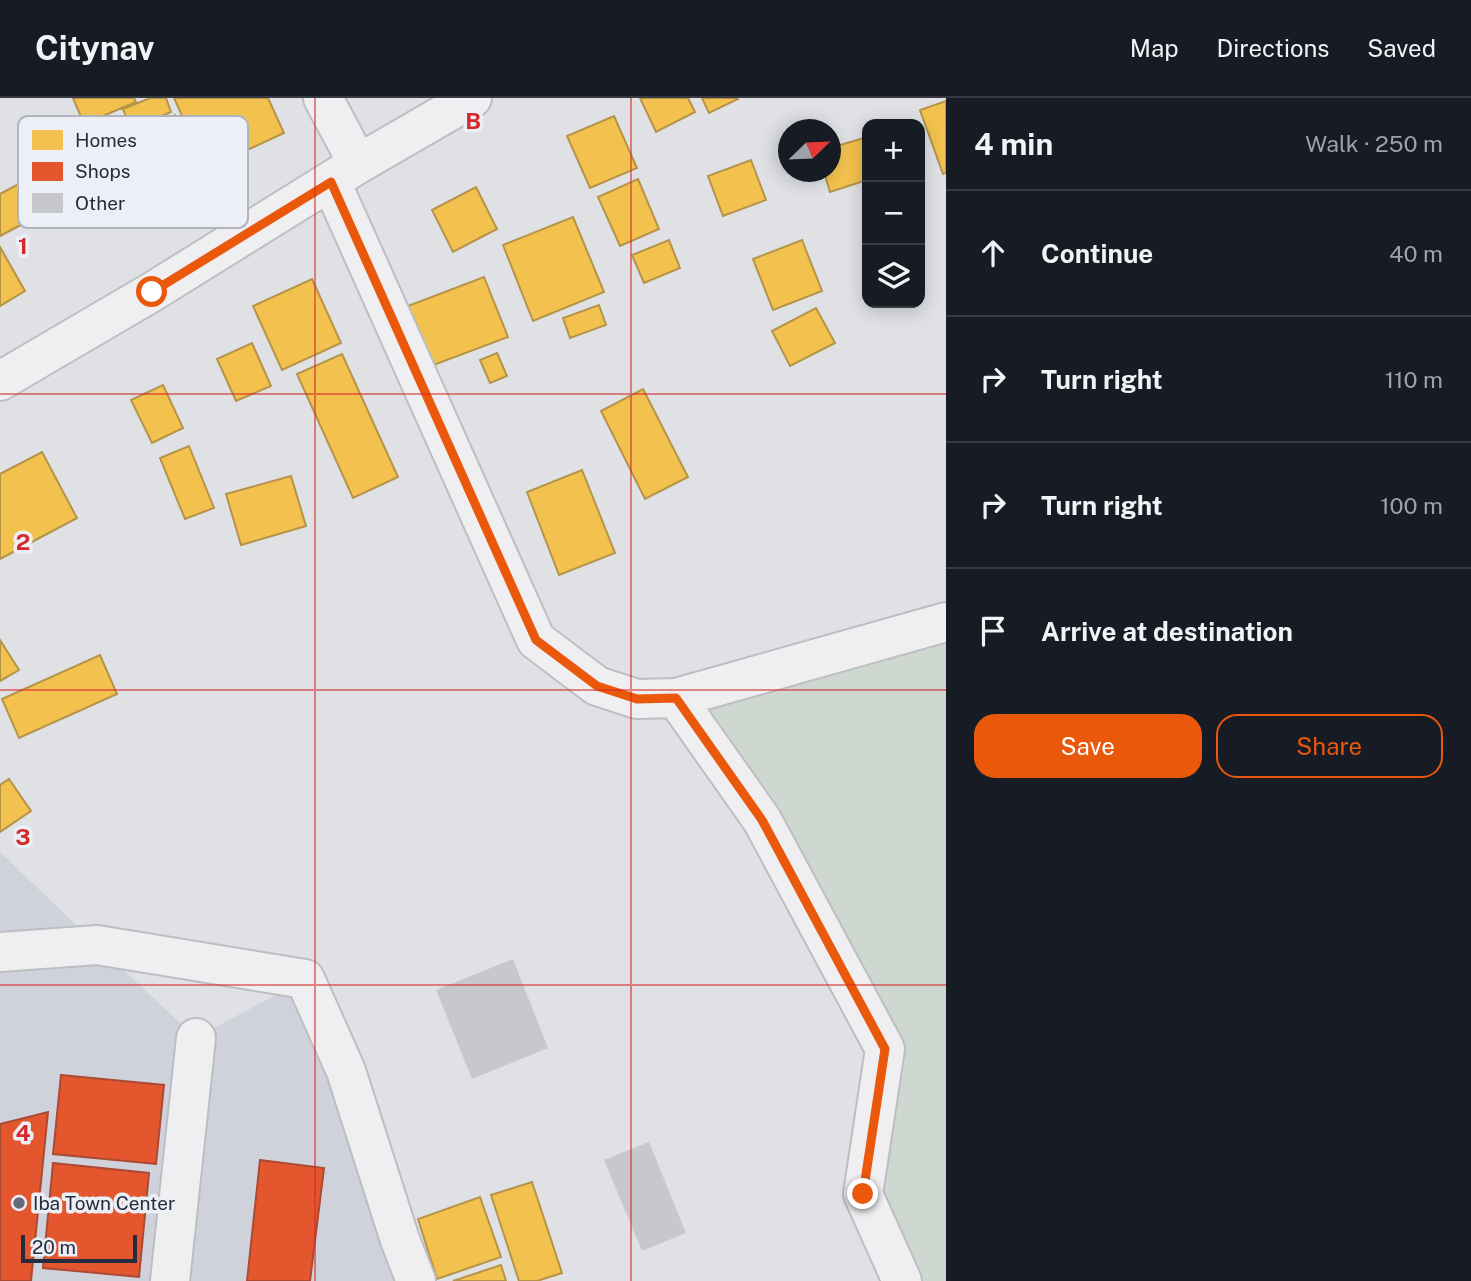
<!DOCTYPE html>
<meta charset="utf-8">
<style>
body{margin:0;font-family:"Public Sans",sans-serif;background:#242831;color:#f1f3f6}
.controls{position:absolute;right:21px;top:21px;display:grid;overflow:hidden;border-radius:14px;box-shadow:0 4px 18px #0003}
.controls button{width:63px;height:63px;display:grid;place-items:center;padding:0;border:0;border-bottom:2px solid #363941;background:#171b24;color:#f1f3f6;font:35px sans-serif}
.compass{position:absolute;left:778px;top:21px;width:63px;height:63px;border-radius:50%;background:#171b24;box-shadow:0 4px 18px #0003;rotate:67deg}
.scale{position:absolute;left:21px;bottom:18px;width:116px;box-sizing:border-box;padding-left:7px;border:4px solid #262b3e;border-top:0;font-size:19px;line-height:24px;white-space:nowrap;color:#262b3e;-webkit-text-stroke:5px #eceff5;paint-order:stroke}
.stop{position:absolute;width:21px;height:21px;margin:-16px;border:5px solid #ea580c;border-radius:50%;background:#fff}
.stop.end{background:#ea580c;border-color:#fff;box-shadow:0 2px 7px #0008}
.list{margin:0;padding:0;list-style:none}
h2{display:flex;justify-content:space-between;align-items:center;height:91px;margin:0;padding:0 28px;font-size:30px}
h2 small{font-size:23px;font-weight:400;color:#9ea1a6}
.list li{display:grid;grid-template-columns:46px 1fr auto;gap:21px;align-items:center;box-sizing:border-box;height:126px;padding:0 28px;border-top:2px solid #363941}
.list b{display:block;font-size:26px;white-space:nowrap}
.list em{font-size:23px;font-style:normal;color:#9ea1a6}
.actions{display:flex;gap:14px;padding:21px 28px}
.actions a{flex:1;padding:16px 0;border:2px solid #ea580c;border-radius:21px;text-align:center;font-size:24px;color:#ea580c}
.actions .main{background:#ea580c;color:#fff}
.icon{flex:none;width:38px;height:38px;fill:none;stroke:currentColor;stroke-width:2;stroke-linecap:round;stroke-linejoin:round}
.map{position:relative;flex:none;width:946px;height:1183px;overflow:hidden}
header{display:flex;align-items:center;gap:42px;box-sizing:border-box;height:98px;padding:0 35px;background:#171b24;border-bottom:2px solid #363941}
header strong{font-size:33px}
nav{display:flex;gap:38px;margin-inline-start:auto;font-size:24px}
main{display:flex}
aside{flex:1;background:#171b24}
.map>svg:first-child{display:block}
.built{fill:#cfd2da}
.green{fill:#ced8d0}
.homes{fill:#f2c14e;stroke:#b59449;stroke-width:2}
.shops{fill:#e4572e;stroke:#ab4a33;stroke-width:2}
.building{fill:#c6c8cd}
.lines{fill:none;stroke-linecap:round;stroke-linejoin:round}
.minor-casing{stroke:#bcbec2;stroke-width:42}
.minor{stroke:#efeff2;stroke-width:38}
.route{stroke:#ea580c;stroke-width:9}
.grid{fill:none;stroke:#d62828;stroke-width:2;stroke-opacity:0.55}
.poi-dot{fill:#676b78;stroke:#eceff5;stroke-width:2.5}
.labels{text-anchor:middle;stroke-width:7;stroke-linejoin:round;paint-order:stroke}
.poi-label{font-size:19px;fill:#262b3e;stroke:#eceff5;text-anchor:start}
.key{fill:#eceff5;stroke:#b1b4be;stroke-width:2}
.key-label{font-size:19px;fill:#262b3e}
.grid-label{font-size:23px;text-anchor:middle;font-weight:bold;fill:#d62828;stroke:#eceff5;stroke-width:7;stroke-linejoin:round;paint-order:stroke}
</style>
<header>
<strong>Citynav</strong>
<nav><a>Map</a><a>Directions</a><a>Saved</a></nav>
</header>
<main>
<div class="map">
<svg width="946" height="1183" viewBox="0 0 946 1183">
<rect width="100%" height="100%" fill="#dfe1e5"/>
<path class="built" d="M 0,754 L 97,847 L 196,940 L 305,881 L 416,1183 L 0,1183 Z"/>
<path class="green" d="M 946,517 L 946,1183 L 902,1183 L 863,1096 L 885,951 L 676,600 Z"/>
<path class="homes" d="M 73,0 L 134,0 L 136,4 L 84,26 Z
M 150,0 L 166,0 L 171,14 L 131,31 L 123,11 Z
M 174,0 L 268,0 L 284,35 L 206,71 Z
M 640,0 L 688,0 L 695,14 L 656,34 Z
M 702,0 L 737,0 L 738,1 L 709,15 Z
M 946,3 L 946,75 L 943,76 L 920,12 Z
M 175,17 L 202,78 L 126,110 L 101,50 Z
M 614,18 L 637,70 L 590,90 L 567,38 Z
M 867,39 L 867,82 L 830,94 L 824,74 L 830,74 L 830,50 Z
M 751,62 L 766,102 L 723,118 L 708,78 Z
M 45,72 L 62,105 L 0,138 L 0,96 Z
M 638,81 L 659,131 L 620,148 L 598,99 Z
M 476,89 L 497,131 L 453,154 L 432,112 Z
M 573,119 L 604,194 L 533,223 L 503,147 Z
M 669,142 L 680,170 L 644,185 L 632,157 Z
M 802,142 L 822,193 L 773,212 L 753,161 Z
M 0,149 L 25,193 L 0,208 Z
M 484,179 L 508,239 L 423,271 L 400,211 Z
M 312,181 L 341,245 L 282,272 L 253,208 Z
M 599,207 L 606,227 L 570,240 L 563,220 Z
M 816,210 L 835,245 L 790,268 L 772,233 Z
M 252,245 L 271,288 L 236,303 L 217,261 Z
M 497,255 L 507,278 L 490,285 L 480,262 Z
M 342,256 L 398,379 L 353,400 L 297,276 Z
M 163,287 L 183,330 L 152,345 L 131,302 Z
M 643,291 L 688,379 L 645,401 L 601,313 Z
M 189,348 L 214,410 L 185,421 L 160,360 Z
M 42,354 L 77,420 L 0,461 L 0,376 Z
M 582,372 L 615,455 L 559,477 L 527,394 Z
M 291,378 L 306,428 L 241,447 L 226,396 Z
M 0,542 L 19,572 L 0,583 Z
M 100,557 L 117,596 L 19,640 L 2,601 Z
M 9,681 L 31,713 L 0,734 L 0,687 Z
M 532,1084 L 562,1175 L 537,1183 L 519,1183 L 491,1097 Z
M 480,1099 L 501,1159 L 437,1181 L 418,1121 Z
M 501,1167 L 506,1183 L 453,1183 Z"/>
<path class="shops" d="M 61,977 L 164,987 L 156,1066 L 53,1056 Z
M 48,1014 L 31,1183 L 0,1183 L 0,1026 Z
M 260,1062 L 324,1070 L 310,1183 L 247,1183 Z
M 53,1065 L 149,1075 L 139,1179 L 43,1170 Z"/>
<path class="building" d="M 513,861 L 548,950 L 472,981 L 436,892 Z
M 649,1044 L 686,1135 L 642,1153 L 604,1062 Z"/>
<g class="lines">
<g class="minor-casing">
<path id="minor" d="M 323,0 L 358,66
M 331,84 L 536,542 L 597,588 L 637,601 L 676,600 L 946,524
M 0,283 L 152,194 L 358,66 L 472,0
M 676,600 L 762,722 L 885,951 L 863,1096 L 902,1183
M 0,854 L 97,847 L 305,881 L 346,973 L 400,1142 L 416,1183
M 170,1183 L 196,940"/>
</g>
<use href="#minor" class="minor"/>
</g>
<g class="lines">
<path class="route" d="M 152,194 L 331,84 L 536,542 L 597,588 L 637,601 L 676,600 L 762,722 L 885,951 L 863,1096"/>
</g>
<path class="grid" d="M 315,0 L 315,1183M 631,0 L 631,1183M 0,296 L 946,296M 0,592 L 946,592M 0,887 L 946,887"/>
<circle class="poi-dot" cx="19" cy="1105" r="7"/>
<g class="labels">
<g class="poi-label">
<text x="33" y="1112">Iba Town Center</text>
</g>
</g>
<rect x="18" y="18" width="230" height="112" rx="10" class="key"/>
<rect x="32" y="32" width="31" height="20" fill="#f2c14e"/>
<rect x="32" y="64" width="31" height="19" fill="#e4572e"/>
<rect x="32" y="95" width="31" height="20" fill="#c6c8cd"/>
<g class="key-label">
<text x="75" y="49">Homes</text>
<text x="75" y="80">Shops</text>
<text x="75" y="112">Other</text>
</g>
<g class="grid-label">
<text x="473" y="31">B</text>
<text x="23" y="156">1</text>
<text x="23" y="452">2</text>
<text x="23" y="747">3</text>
<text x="23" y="1043">4</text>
</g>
</svg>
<div class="controls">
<button>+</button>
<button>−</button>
<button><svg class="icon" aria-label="layers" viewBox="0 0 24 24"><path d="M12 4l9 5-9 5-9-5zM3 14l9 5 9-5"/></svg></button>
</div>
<svg class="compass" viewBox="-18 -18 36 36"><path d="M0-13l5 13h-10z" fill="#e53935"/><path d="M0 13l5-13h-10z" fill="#9ea1a6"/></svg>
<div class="scale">20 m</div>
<div class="stop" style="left:152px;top:194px"></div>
<div class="stop end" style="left:863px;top:1096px"></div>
</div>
<aside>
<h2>4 min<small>Walk · 250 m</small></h2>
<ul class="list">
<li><svg class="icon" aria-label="ahead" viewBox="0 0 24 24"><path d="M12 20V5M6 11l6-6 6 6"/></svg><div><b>Continue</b></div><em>40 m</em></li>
<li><svg class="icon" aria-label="right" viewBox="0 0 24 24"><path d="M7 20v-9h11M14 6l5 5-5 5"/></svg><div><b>Turn right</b></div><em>110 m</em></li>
<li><svg class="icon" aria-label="right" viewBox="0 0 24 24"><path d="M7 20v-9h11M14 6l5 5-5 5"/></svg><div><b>Turn right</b></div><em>100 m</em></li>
<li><svg class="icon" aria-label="arrive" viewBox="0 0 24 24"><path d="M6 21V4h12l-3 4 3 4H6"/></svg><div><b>Arrive at destination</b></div></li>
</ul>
<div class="actions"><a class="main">Save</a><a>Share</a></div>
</aside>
</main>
